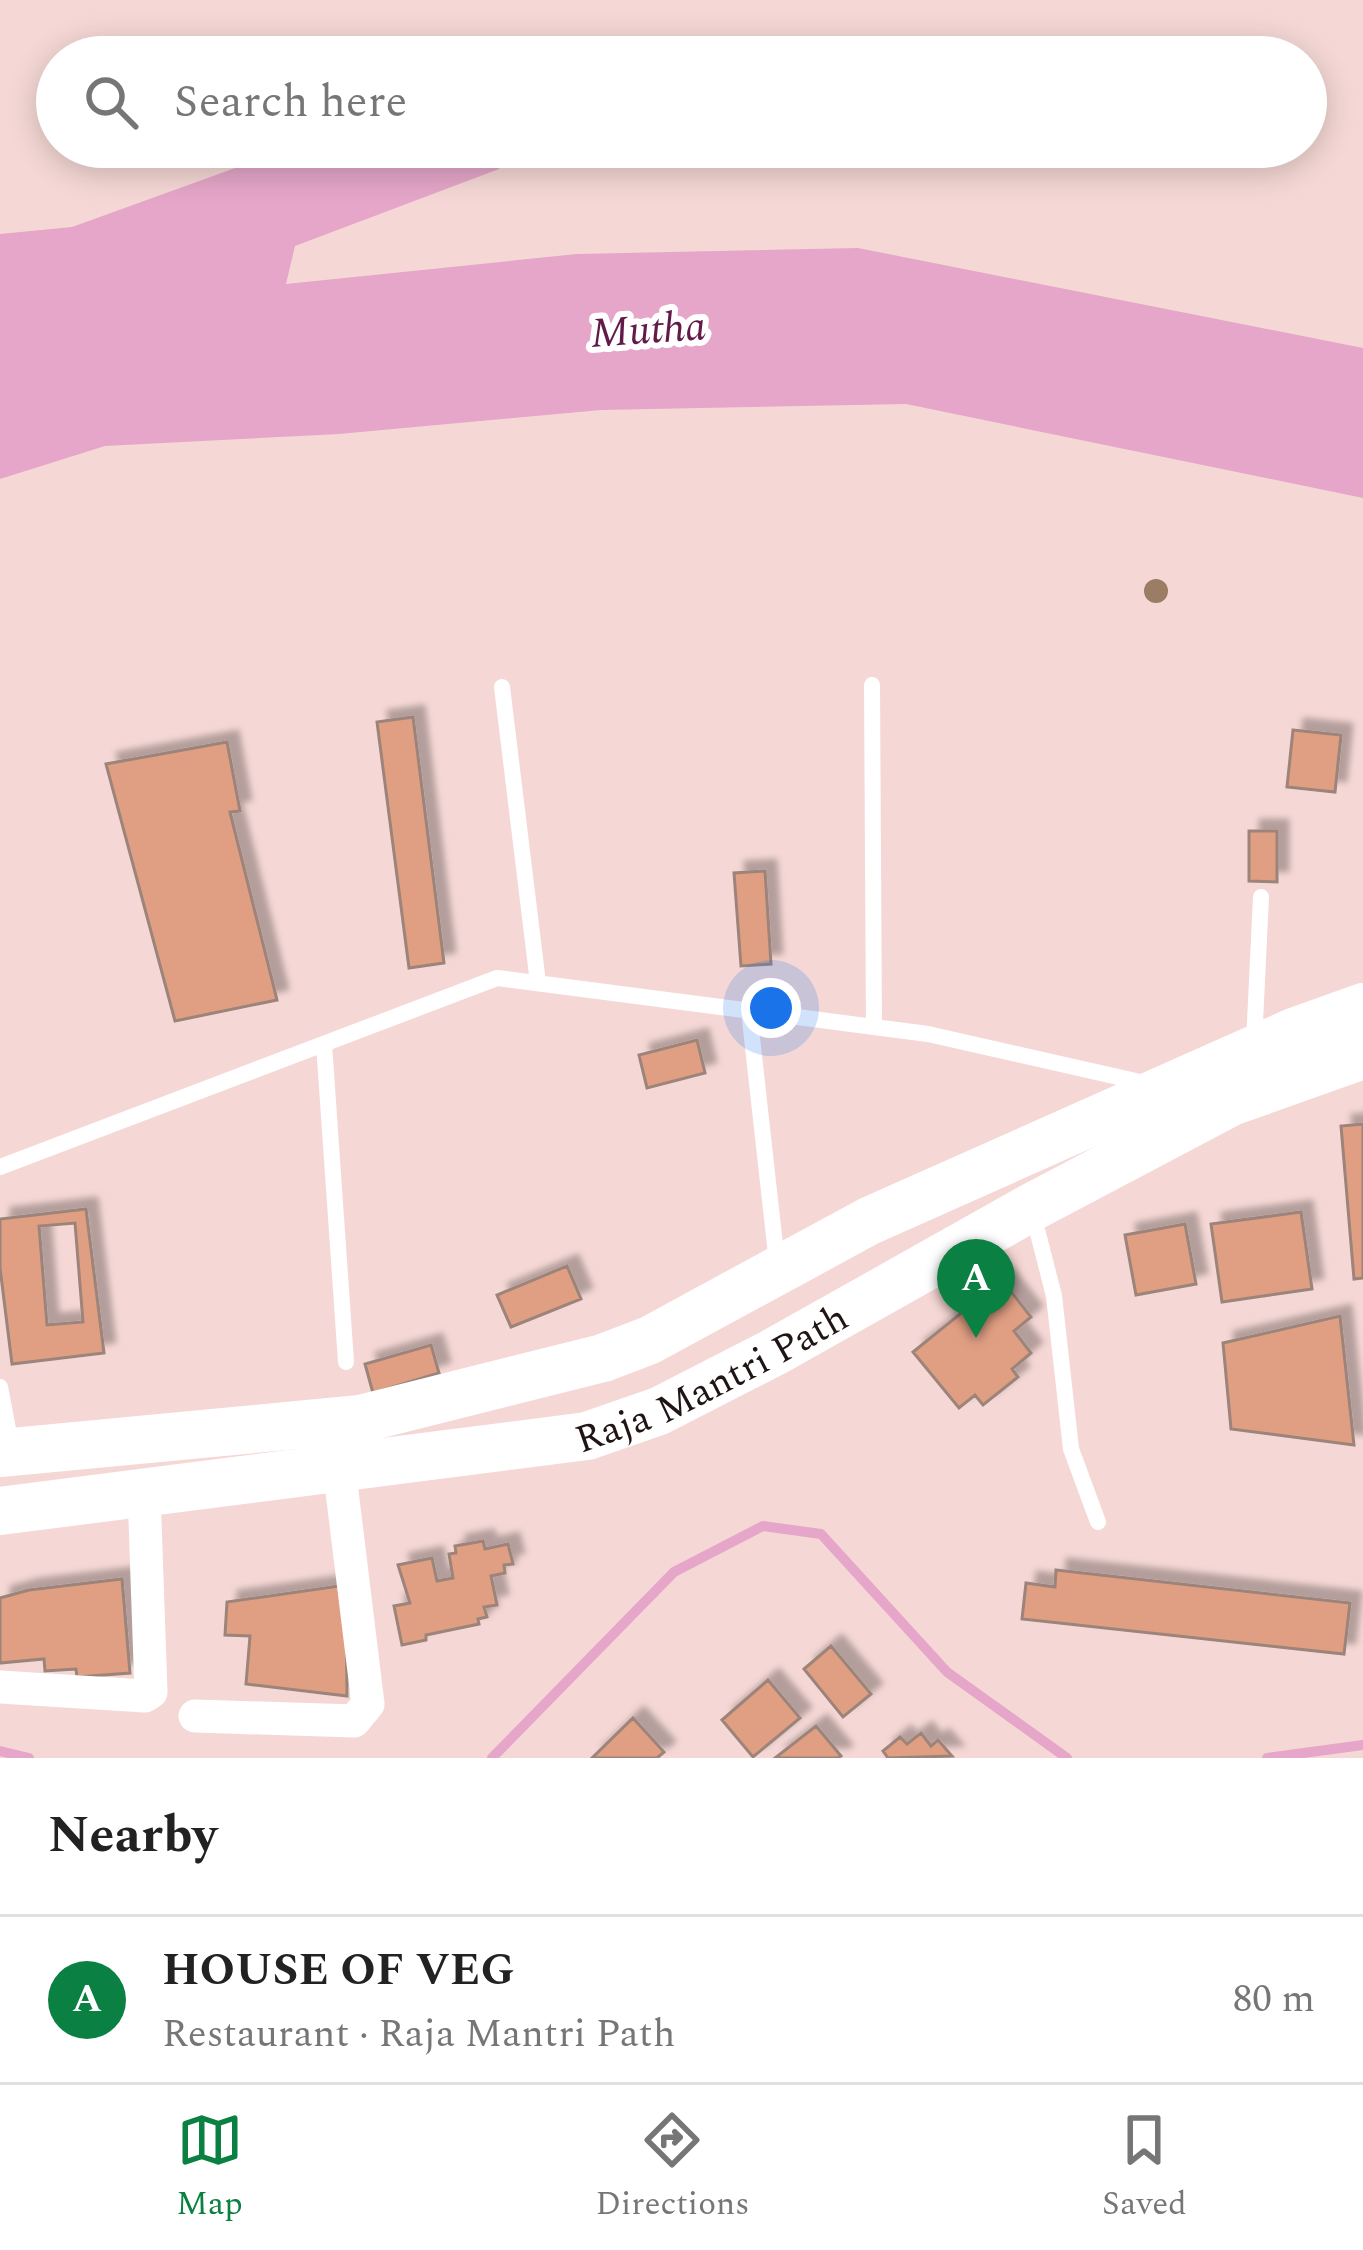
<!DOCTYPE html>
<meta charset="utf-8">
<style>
body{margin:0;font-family:Spectral,serif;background:#f2f2f2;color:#222}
.you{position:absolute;left:771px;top:1008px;width:42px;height:42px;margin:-30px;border:9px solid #fff;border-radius:50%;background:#1a73e8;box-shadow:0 0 0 18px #1a73e833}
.badge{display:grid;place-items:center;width:78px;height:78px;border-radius:50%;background:#0b8043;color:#fff;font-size:39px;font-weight:700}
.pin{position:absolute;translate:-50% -99px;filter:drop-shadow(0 3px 6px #0008)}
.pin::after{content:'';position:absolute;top:63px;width:42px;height:36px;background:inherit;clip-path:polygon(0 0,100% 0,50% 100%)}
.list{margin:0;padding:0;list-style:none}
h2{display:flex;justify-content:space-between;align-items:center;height:156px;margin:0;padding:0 48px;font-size:51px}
h2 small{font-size:39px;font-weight:400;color:#767676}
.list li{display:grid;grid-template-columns:78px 1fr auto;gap:36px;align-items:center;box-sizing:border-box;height:168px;padding:0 48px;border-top:3px solid #e0e0e0}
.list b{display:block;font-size:45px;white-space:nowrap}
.list p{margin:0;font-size:39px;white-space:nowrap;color:#767676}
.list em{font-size:39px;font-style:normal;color:#767676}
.icon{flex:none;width:66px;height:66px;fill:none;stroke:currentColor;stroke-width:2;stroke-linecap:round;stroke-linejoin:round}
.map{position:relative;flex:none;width:1363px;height:1758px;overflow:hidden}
.search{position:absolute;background:#fff;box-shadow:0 6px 30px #0003;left:36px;right:36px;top:36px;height:132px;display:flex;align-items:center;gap:30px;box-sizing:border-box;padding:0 42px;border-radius:66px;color:#767676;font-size:45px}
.sheet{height:324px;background:#fff}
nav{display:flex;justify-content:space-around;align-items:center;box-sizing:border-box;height:168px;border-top:3px solid #e0e0e0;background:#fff;font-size:33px;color:#767676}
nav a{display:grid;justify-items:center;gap:6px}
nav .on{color:#0b8043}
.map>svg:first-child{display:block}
.water{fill:#e5a6c9}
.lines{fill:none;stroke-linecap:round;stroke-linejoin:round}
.stream{stroke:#e5a6c9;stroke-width:10}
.building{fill:#e09f83;stroke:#9c847a;stroke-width:3;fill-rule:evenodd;filter:url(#shadow)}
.lane{stroke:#fff;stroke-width:16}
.street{stroke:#fff;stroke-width:33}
.secondary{stroke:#fff;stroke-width:48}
.tree{fill:#9b7c65}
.labels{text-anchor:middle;stroke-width:12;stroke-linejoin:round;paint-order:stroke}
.street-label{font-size:39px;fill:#1f1514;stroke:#fff}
.water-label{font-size:42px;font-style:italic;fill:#621a49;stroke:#fff}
</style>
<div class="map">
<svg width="1363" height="1758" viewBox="0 0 1363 1758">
<defs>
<filter id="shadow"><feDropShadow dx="11" dy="-11" stdDeviation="3" flood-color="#0004"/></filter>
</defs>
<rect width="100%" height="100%" fill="#f5d8d5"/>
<path class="water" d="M 293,147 L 502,147 L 499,169 L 295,246 L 286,284 L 577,254 L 858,248 L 1363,348 L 1363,498 L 906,404 L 601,410 L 339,434 L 105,446 L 0,479 L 0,234 L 72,227 Z"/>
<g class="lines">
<path class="stream" d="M 0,1751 L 29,1758
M 492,1758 L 674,1572 L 763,1526 L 821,1534 L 947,1672 L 1067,1758
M 1267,1758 L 1363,1745"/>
</g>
<path class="building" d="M 413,717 L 444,963 L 409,968 L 377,722 Z
M 1293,730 L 1341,735 L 1335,792 L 1287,787 Z
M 227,742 L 240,811 L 230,812 L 277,1000 L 175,1021 L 106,764 Z
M 1249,831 L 1277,831 L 1277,882 L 1249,881 Z
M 765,871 L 771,964 L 741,966 L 734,873 Z
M 697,1040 L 705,1073 L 647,1088 L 639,1055 Z
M 1363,1124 L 1363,1278 L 1354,1279 L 1341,1126 Z
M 86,1209 L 104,1353 L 12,1364 L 0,1268 L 0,1219 ZM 75,1223 L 83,1322 L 47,1325 L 39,1226 Z
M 1301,1212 L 1312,1289 L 1222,1302 L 1211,1224 Z
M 1185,1224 L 1196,1284 L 1136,1295 L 1125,1235 Z
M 567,1266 L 581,1299 L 511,1327 L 497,1295 Z
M 1002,1280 L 1031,1317 L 1014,1331 L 1031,1353 L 1012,1369 L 1018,1377 L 983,1405 L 975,1395 L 959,1408 L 913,1352 Z
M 1340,1316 L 1354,1445 L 1231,1429 L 1223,1343 Z
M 431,1345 L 439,1373 L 373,1393 L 365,1364 Z
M 483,1541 L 485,1549 L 508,1544 L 513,1564 L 504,1565 L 505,1573 L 491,1576 L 497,1605 L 484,1607 L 487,1617 L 478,1619 L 479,1624 L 426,1635 L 426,1640 L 402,1645 L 394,1606 L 410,1603 L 398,1565 L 432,1558 L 437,1581 L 453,1578 L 449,1554 L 456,1553 L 455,1546 Z
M 1056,1570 L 1350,1603 L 1344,1654 L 1022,1619 L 1026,1583 L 1055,1587 Z
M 122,1579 L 130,1673 L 77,1677 L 76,1669 L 45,1671 L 44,1659 L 0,1663 L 0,1598 L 29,1590 Z
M 346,1585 L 347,1696 L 246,1684 L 250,1636 L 225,1635 L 227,1602 Z
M 831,1646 L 871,1694 L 843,1717 L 804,1669 Z
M 768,1680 L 800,1718 L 753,1757 L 722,1720 Z
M 633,1718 L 664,1752 L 657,1758 L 592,1758 Z
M 816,1726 L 841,1756 L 838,1758 L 775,1758 Z
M 921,1733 L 931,1746 L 938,1740 L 952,1756 L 888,1758 L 883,1751 L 900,1737 L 907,1744 Z"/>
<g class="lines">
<path class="lane" d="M 872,685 L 874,1027
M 502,687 L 538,983
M 749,1011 L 777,1263
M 1254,1043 L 1261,897
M 324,1044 L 346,1362
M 0,1167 L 497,978 L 928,1034 L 1149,1084
M 1033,1214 L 1054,1296 L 1071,1449 L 1098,1522
M 0,1387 L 12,1450"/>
<path class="street" d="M 0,1687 L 145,1696 L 151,1692 L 144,1492
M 195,1716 L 354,1721 L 368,1704 L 339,1467"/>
<g class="secondary">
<path d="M 0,1453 L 360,1419 L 603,1358 L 650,1340 L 869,1221 L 1296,1031 L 1363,1007"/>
<path id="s1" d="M 0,1511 L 587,1436 L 659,1411 L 774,1352 L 1032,1207 L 1231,1102 L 1363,1055"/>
</g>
</g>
<circle class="tree" cx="1156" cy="591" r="12"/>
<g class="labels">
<g class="street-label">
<text dy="14" stroke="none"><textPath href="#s1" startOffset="729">Raja Mantri Path</textPath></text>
</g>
<g class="water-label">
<text transform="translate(648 328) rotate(-4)" y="15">Mutha</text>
</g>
</g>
</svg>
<div class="you"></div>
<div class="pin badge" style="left:976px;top:1338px">A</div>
<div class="search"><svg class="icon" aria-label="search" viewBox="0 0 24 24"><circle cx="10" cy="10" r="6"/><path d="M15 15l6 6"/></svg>Search here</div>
</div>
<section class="sheet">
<h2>Nearby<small></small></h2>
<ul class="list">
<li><span class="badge">A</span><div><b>HOUSE OF VEG</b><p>Restaurant · Raja Mantri Path</p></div><em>80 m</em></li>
</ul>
</section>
<nav>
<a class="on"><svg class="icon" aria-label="map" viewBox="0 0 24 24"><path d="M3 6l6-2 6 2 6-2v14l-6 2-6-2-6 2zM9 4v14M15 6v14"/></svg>Map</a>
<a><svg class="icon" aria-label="directions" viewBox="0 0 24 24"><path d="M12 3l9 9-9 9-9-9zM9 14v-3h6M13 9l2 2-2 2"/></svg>Directions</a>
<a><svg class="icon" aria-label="saved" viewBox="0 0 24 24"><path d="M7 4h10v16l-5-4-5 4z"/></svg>Saved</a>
</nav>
